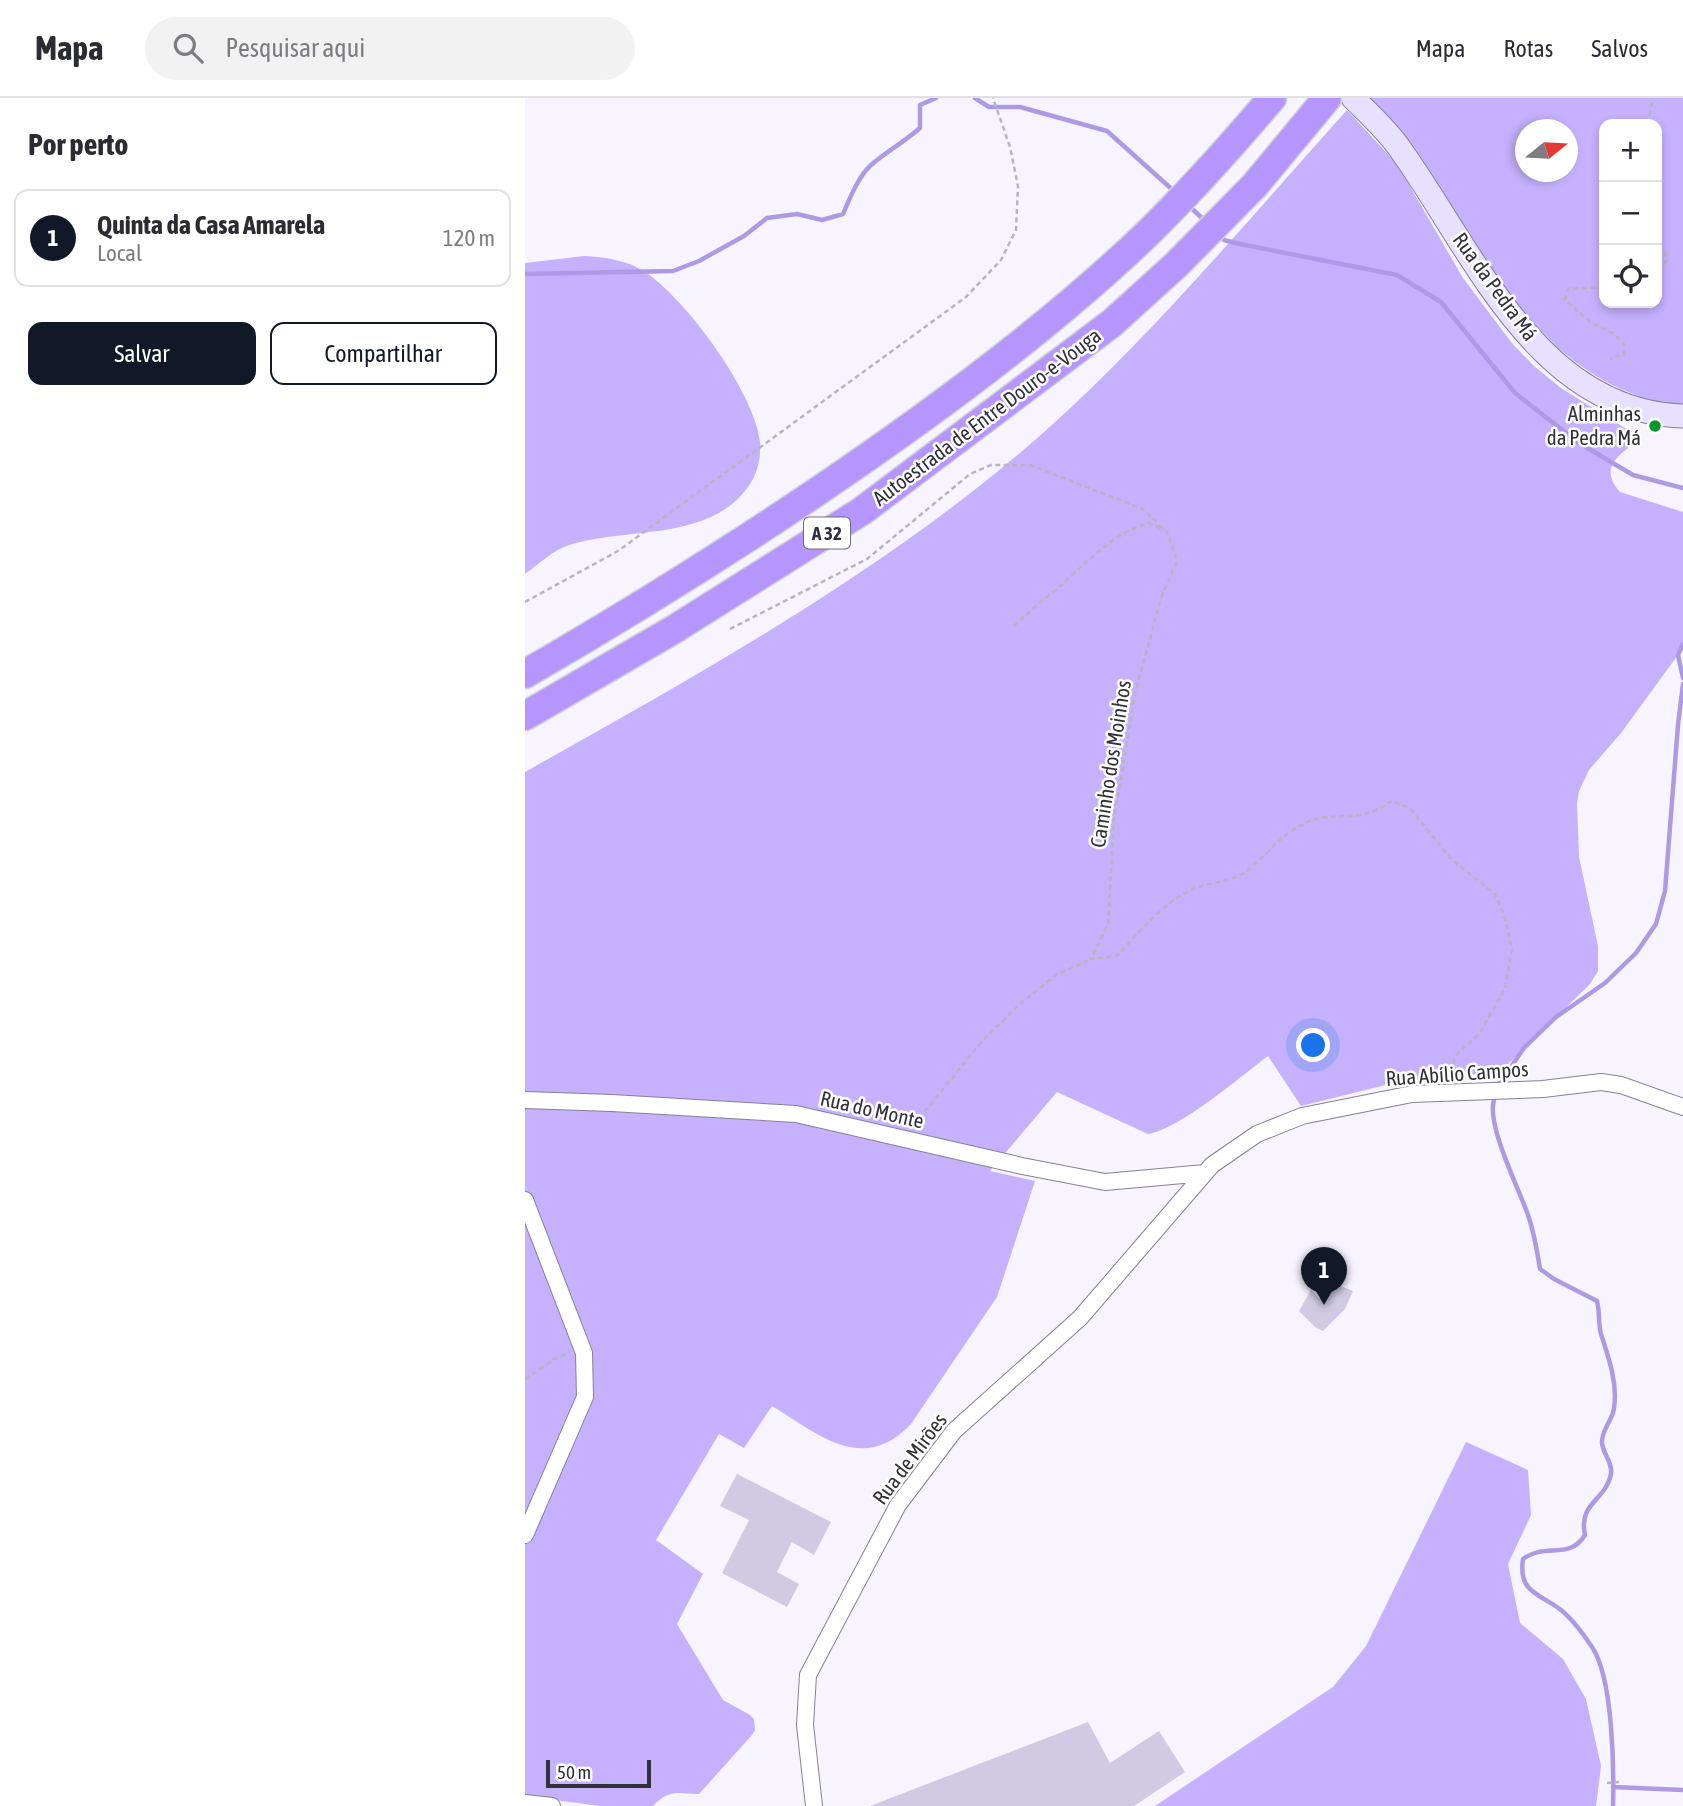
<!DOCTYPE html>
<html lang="pt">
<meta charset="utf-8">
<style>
body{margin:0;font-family:"Asap Condensed",sans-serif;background:#f2f2f3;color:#2b2b33}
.controls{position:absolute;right:21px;top:21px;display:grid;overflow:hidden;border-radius:14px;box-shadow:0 4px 10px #0003}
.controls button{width:63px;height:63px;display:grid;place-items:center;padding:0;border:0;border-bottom:2px solid #e1e1e2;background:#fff;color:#2b2b33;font:35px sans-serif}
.compass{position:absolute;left:990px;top:21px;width:63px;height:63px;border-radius:50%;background:#fff;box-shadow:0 4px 10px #0003;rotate:72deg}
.scale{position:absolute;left:21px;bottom:18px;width:105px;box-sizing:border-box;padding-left:7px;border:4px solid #32303a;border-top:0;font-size:19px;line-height:24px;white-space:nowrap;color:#32303a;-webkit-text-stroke:5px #fff;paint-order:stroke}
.you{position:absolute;left:789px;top:948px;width:24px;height:24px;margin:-18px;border:5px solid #fff;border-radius:50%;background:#1a73e8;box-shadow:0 0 0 10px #1a73e833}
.badge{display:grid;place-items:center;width:46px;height:46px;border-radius:50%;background:#111827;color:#fff;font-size:23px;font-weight:700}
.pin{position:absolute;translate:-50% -58px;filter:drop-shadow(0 2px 4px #0008)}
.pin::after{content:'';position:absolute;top:37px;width:24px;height:21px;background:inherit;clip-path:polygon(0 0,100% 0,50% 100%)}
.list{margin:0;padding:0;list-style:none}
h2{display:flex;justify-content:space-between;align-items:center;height:91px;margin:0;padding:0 28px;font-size:30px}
h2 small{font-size:23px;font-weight:400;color:#7c7c81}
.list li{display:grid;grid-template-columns:46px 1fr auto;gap:21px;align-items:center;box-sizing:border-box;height:98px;margin:0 14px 14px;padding:0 14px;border:2px solid #e1e1e2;border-radius:14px}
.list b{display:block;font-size:26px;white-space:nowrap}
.list p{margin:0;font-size:23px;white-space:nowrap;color:#7c7c81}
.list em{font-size:23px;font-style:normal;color:#7c7c81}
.actions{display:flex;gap:14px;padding:21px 28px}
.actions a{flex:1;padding:16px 0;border:2px solid #111827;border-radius:14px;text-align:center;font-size:24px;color:#111827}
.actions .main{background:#111827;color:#fff}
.icon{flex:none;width:38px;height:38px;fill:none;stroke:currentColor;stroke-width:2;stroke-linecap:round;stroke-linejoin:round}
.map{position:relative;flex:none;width:1158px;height:1708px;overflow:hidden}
header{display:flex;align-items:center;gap:42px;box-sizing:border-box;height:98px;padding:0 35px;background:#fff;border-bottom:2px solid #e1e1e2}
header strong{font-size:33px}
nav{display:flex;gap:38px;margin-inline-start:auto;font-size:24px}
.search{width:490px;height:63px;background:#f2f2f3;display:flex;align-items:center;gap:18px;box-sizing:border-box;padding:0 24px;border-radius:38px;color:#7c7c81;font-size:26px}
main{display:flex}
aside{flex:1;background:#fff}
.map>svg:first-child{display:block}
.forest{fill:#c5b1fd;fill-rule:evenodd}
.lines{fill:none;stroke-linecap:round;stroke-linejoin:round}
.stream{stroke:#ae9ae4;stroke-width:4.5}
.building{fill:#d0cae3}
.street-casing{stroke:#868198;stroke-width:18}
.secondary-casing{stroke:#868198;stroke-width:25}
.highway-casing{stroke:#d2d1d4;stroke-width:31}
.path{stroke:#b7b5bf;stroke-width:2.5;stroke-dasharray:5 3.5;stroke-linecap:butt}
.street{stroke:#fff;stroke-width:16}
.secondary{stroke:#e8e0ff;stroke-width:23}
.highway{stroke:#b496fe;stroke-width:28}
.poi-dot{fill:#01972e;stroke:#fff;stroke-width:2.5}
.labels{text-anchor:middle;stroke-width:5;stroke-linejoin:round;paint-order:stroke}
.shield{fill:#fff;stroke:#706e75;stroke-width:2}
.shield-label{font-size:19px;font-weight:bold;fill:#32303a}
.street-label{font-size:21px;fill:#32303a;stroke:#fff}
.poi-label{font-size:21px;fill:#32303a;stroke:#fff;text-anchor:end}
</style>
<header>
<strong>Mapa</strong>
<div class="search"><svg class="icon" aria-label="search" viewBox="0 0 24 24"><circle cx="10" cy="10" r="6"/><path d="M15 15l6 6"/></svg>Pesquisar aqui</div>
<nav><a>Mapa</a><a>Rotas</a><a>Salvos</a></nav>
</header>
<main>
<aside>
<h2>Por perto<small></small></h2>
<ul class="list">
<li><span class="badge">1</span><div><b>Quinta da Casa Amarela</b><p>Local</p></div><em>120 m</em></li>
</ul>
<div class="actions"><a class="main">Salvar</a><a>Compartilhar</a></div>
</aside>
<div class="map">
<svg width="1158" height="1708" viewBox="0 0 1158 1708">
<rect width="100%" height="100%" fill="#f7f4ff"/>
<path class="forest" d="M 845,0 L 1158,0 L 1158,309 C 988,283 948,108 845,0 ZM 1079,26 L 1132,26 L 1132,205 L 1079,205 ZM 1000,32 L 1042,32 L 1042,74 L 1000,74 Z
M 822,12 L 872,66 L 938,180 L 986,244 L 1009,268 L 1036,290 L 1116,340 C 1096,356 1072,368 1095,394 L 1158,414 L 1158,550 L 1096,635 L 1064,672 L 1054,693 L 1052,705 L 1054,759 L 1073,848 L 1073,873 L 1065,886 L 981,968 L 970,974 L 873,984 L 776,1008 L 743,958 C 715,979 655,1031 623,1036 L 532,994 L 465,1073 L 510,1083 L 472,1199 L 386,1326 C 338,1377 293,1336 247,1308 L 219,1350 L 194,1336 L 131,1442 L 178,1476 L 152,1526 L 198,1602 L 225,1617 L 229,1621 L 230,1632 L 227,1637 L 174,1696 C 153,1696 145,1690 128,1708 L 75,1708 L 0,1698 L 0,674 C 179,573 363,472 518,335 C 628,237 723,122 822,12 Z
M 59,158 C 79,159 103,162 120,174 C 161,201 230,295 235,344 C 236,360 233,375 223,389 C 184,444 101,429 44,447 C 28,452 14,466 0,476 L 0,165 Z
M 941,1344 L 1003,1372 L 1006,1417 L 983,1466 L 995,1525 L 1038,1561 L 1061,1601 L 1076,1668 L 1071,1708 L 630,1708 L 808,1589 L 841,1548 Z"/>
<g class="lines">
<path class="stream" d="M 450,0 L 464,9 L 495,9 L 582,33 L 650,94
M 663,107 L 680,123
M 693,137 L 699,142 L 715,146 L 872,177 L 916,204 L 990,295 L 1054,345 L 1108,377 L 1158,390
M 0,176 L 148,173 L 174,163 L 219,138 L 242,120 L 272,116 L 297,122 L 318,116 C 325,100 333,79 346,67 C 361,54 379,44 395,30 L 395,7 L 411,0
M 1158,546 L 1153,557 L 1158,580
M 974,986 L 999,950 L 1031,919 L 1080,885 L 1111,855 L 1131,826 L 1140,793 L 1153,627 L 1158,586
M 969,1002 C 961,1026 994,1091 1003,1117 C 1009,1134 1012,1152 1015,1171 L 1029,1181 L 1072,1203 C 1075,1214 1073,1225 1076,1236 C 1083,1258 1093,1285 1089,1310 C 1088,1322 1076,1332 1077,1345 C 1078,1356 1088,1365 1086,1376 C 1081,1403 1053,1404 1060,1437 C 1044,1463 1021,1444 998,1461 C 993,1495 1014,1495 1036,1512 C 1047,1521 1059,1537 1067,1549 C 1088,1580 1089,1670 1088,1708
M 1088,1689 L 1158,1692"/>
</g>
<path class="building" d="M 807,1178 L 818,1189 L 828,1193 L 820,1211 L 798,1233 L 791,1230 L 774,1213 L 786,1192 L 795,1201 L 802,1183 Z
M 212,1376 L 306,1424 L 289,1457 L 267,1444 L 252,1474 L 274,1486 L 262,1509 L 197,1475 L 224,1422 L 195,1408 Z
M 563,1624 L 585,1665 L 634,1633 L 660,1674 L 609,1708 L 345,1708 Z"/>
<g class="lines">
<g class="street-casing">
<path id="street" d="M 0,1002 L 87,1005 L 271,1016 L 497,1068 L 580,1084 L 680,1075
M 0,1102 L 59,1255 L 60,1299 L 0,1437
M 0,1705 L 27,1708
M 289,1708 L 280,1627 L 283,1577 L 373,1407 L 429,1333 L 555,1220 L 687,1067 L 732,1036 L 777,1018 L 887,996 L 1018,991 L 1076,984 L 1096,987 L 1158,1009"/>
</g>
<g class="secondary-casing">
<path id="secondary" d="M 828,0 C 844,16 862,32 875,51 C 948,152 1012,314 1158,318"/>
</g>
<g class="highway-casing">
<path id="highway" d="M 0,576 C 136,497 269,413 396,321 C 476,263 550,205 622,136 C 666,93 707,47 747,0
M 0,618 L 148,532 L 337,413 L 587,225 L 651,167 L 730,87 L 802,0"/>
</g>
<path class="path" d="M 1123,26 L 1128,0
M 1132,150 L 1139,154 L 1143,161 L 1132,173
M 1079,189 L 1043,191 L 1040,202 L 1065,224 L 1089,236 L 1099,246 L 1099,256 L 1085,261
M 0,504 L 93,453 L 441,199 L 476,162 L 491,132 L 493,88 L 485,49 L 468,0
M 489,528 C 506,511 525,497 543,481 C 568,458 591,434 624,425 L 639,432
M 205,531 L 342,461 L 445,376 L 466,367 L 505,367 L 618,411 L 642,434 L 652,463 L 636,500 L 610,596 L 589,722 L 583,826 L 566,861 L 592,858 C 613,835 642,800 673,789 C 689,784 709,783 723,772 C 743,756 755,737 780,725 C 800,715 823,721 843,715 C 851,713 860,707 867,703 L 885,710 L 926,761 L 970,796 L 979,816 L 987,851 L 980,890 L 955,935 L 929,959 L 929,980
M 389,1027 L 457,943 L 496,905 L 531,877 L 566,861
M 0,1281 L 30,1261 L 45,1254
M 1082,1685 L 1094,1684"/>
<use href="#street" class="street"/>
<use href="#secondary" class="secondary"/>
<use href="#highway" class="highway"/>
</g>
<circle class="poi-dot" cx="1130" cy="328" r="7"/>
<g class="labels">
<rect class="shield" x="279" y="419.5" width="46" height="31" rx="5"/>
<g class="shield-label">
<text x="302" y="442">A 32</text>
</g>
<g class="street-label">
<text transform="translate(970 189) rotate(54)" y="7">Rua da Pedra Má</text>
<text transform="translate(462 319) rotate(-37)" y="7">Autoestrada de Entre Douro-e-Vouga</text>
<text transform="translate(586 666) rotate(-81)" y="7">Caminho dos Moinhos</text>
<text transform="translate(932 976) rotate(-4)" y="7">Rua Abílio Campos</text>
<text transform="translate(347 1012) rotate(13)" y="7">Rua do Monte</text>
<text transform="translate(385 1361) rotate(-53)" y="7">Rua de Mirões</text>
</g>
<g class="poi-label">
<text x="1116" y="323">Alminhas<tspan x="1116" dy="24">da Pedra Má</tspan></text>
</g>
</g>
</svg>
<div class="controls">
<button>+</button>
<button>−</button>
<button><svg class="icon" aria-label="locate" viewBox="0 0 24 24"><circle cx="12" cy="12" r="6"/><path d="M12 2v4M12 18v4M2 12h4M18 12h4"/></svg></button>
</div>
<svg class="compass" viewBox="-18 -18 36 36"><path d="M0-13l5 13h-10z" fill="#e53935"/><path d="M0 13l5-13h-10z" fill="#7c7c81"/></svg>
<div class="scale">50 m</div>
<div class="you"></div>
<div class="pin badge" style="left:799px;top:1207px">1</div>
</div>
</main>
